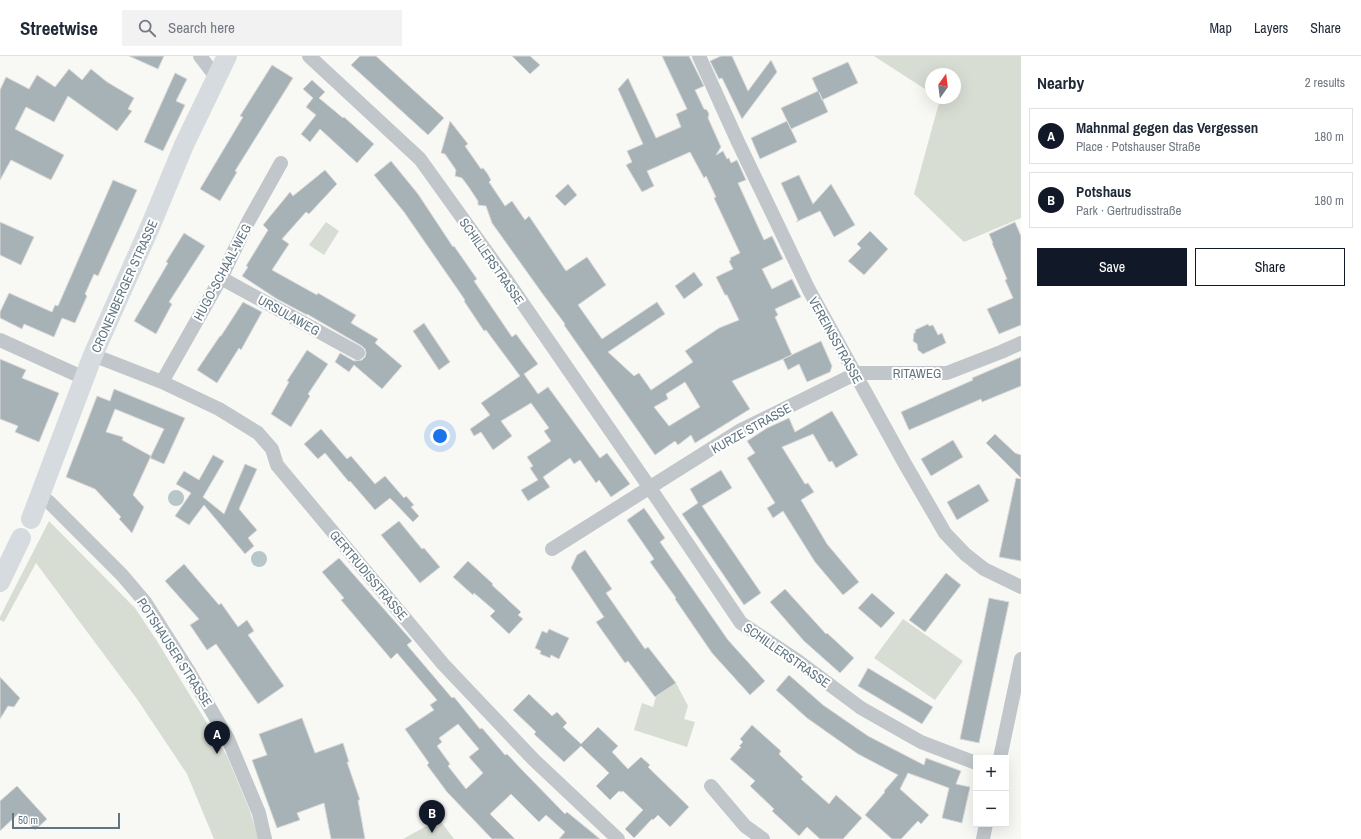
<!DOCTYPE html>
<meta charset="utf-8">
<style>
body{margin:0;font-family:"Archivo Narrow",sans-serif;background:#f2f2f3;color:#1f2937}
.controls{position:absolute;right:12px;bottom:12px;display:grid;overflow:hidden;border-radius:0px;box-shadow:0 4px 16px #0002}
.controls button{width:36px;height:36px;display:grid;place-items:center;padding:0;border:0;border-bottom:1px solid #e0e1e3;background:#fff;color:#1f2937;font:20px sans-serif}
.compass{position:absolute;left:925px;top:12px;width:36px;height:36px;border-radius:50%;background:#fff;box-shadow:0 4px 16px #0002;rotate:14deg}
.scale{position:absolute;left:12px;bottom:10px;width:108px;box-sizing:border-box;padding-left:4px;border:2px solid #617682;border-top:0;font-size:11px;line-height:14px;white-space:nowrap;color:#617682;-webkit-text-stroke:3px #fff;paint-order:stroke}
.you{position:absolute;left:440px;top:380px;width:14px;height:14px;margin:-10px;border:3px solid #fff;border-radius:50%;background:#1a73e8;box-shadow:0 0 0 6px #1a73e833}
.badge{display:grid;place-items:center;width:26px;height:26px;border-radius:50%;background:#111827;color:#fff;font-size:13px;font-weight:700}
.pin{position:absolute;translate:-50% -33px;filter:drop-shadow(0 1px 2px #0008)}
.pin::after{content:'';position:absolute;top:21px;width:14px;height:12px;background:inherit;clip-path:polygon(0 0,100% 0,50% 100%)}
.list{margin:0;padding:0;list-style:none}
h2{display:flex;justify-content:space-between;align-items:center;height:52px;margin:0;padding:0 16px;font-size:17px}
h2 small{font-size:13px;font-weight:400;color:#747a83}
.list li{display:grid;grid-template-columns:26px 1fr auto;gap:12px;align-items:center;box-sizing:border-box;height:56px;margin:0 8px 8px;padding:0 8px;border:1px solid #e0e1e3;border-radius:0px}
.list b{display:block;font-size:15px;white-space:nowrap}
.list p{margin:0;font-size:13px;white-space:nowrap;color:#747a83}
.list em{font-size:13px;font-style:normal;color:#747a83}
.actions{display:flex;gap:8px;padding:12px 16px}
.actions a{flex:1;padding:9px 0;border:1px solid #111827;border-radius:0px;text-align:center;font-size:14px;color:#111827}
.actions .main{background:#111827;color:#fff}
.icon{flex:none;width:22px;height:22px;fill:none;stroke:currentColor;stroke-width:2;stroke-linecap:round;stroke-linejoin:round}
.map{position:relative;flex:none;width:1021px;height:783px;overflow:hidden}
header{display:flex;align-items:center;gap:24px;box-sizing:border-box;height:56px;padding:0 20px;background:#fff;border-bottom:1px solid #e0e1e3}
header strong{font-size:19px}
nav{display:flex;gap:22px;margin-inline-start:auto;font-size:14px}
.search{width:280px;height:36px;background:#f2f2f3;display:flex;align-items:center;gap:10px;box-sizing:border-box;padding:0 14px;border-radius:0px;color:#747a83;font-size:15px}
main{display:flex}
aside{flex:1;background:#fff}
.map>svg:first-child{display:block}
.green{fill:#d8ddd4}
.water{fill:#b7c6c9}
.building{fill:#a7b2b7;stroke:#dad9d7;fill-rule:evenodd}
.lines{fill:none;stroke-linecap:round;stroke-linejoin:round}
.minor{stroke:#c0c6c9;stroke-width:14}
.secondary{stroke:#d5dbde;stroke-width:20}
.labels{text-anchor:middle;stroke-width:4;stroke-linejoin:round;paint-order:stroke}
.street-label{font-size:13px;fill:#617682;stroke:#fff}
</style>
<header>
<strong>Streetwise</strong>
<div class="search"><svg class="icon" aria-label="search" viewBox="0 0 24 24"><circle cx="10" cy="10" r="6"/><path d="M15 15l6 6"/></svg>Search here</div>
<nav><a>Map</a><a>Layers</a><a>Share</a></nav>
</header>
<main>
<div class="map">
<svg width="1021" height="783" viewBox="0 0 1021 783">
<rect width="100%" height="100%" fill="#f8f8f5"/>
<path class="green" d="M 874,0 L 1021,0 L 1021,162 L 964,186 L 914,138 L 940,43 L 939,42 L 955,42 L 955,18 L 931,18 L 931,37 Z
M 326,166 L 339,175 L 324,199 L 309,189 Z
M 49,465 L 135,552 L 157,585 L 227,700 L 250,755 L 259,783 L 214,783 L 187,718 L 137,643 L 36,507 L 4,566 L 0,564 L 0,561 L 9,543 Z
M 903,563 L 963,605 L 935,644 L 874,602 Z
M 676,627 L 688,650 L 684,663 L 695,666 L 687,691 L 634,674 L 642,647 L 653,651 L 656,641 Z
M 439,763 L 454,783 L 403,783 Z"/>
<path class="water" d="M168 442a8 8 0 1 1 16 0a8 8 0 1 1-16 0Z
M251 503a8 8 0 1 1 16 0a8 8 0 1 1-16 0Z"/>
<path class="building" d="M 129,0 L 164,0 L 158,13 Z
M 360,0 L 376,0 L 444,62 L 428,79 L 351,9 Z
M 512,0 L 530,0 L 540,9 L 530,18 Z
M 662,0 L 689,0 L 704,30 L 695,34 L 704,53 L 707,54 L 709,58 L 708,62 L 721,91 L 716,99 L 723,95 L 727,103 L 729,102 L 731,107 L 737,104 L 746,124 L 738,127 L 764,184 L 772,180 L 783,203 L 762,213 L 772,233 L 792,223 L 801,241 L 775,253 L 778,259 L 775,261 L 792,299 L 732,325 L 750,353 L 695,387 L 691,379 L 678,389 L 675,385 L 655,399 L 564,269 L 565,268 L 542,237 L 492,167 L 486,150 L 478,149 L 478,145 L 468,130 L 462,122 L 455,120 L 456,114 L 445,98 L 441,97 L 450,65 L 468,88 L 465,90 L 481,113 L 483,112 L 487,117 L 491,124 L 489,126 L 505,150 L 512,145 L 525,164 L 529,160 L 566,215 L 587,201 L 606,229 L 578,249 L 602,283 L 657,246 L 665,258 L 608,296 L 634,320 L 639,317 L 651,334 L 693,306 L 685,295 L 719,272 L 739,264 L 727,239 L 725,239 L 716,221 L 733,213 L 729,205 L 731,204 L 730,202 L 740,197 L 714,142 L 716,141 L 706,120 L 704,122 L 690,96 L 647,115 L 654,130 L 642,136 L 626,109 L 632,106 L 627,95 L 643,88 L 618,33 L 628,22 L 656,82 L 681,71 L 676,58 L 687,53 ZM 685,326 L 700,351 L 669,370 L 654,351 L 668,343 L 666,338 Z
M 721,0 L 732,0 L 748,35 L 771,4 L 777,16 L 742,63 L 722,22 L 719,23 L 710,5 Z
M 848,6 L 858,27 L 822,44 L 819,36 L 828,56 L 791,73 L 781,52 L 818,35 L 812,22 Z
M 272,9 L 293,22 L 235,115 L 237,116 L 220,145 L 200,133 L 243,61 L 240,60 Z
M 69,13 L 82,24 L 91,13 L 107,26 L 134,42 L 128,53 L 132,55 L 117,75 L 68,40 L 54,66 L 26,51 L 15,73 L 64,99 L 51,124 L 11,104 L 0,124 L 0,34 L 6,21 L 29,33 L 37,19 L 55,31 Z
M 175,17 L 187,23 L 176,45 L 185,49 L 163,95 L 144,86 Z
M 312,24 L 325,36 L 319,42 L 343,62 L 344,61 L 374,88 L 357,107 L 320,73 L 310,86 L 301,78 L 316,59 L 306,51 L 313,42 L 303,33 Z
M 787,65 L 797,86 L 760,103 L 751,82 Z
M 391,105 L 418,138 L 453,191 L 454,190 L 477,223 L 474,225 L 512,281 L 516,278 L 538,308 L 524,318 L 538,338 L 548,331 L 600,402 L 607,397 L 630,428 L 611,441 L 599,424 L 596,427 L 580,404 L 574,408 L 570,402 L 543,421 L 550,431 L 528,445 L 521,434 L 538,424 L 530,412 L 533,410 L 527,401 L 551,385 L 544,375 L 549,372 L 531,347 L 501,365 L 512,380 L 493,394 L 481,376 L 474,380 L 470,373 L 490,359 L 481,347 L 520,320 L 486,274 L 484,275 L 464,245 L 465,244 L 404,156 L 374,119 Z
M 325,114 L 337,128 L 309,158 L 306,156 L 282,183 L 289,188 L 272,214 L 317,239 L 318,237 L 356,259 L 351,267 L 378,283 L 375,287 L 402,310 L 382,333 L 354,309 L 349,316 L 335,306 L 340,297 L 354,305 L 362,304 L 365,301 L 366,297 L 365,293 L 362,290 L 307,258 L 307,259 L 277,243 L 242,220 L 248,211 L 246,210 L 268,174 L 263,169 L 290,136 L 293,140 Z
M 799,119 L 813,148 L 831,128 L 855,169 L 834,181 L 820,155 L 796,166 L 798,164 L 781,127 Z
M 113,124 L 137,134 L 98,220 L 94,218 L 85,238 L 87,240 L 75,267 L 62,262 L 54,281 L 24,268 L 22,273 L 0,262 L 0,256 L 9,237 L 52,256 L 55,249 L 58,250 Z
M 568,128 L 577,139 L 565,150 L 555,140 Z
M 0,166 L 34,181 L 21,209 L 0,199 Z
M 1015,166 L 1021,180 L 1021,269 L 999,278 L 987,253 L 1013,242 L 1005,224 L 1007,223 L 992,187 L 993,187 L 989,178 Z
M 870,175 L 888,193 L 864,219 L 848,205 L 861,192 L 857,188 Z
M 184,177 L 205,190 L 169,246 L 172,248 L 156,278 L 134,265 L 168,207 L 166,206 Z
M 694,216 L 703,229 L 684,243 L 675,230 Z
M 243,246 L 262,256 L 241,294 L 239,292 L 217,327 L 197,314 L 220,280 L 221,280 Z
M 424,267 L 450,306 L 439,314 L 413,275 Z
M 928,268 L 929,270 L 933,269 L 938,279 L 942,277 L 946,287 L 923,298 L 918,294 L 917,288 L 913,285 L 914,277 L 916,276 L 915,274 Z
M 821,285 L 832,310 L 830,316 L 807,326 L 799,308 L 788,314 L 783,303 Z
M 307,294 L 328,308 L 308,338 L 310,340 L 291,371 L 271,358 L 289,326 L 287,325 Z
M 1021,301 L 1021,330 L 982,346 L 981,343 L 909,374 L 901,356 L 973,324 L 972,322 Z
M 0,303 L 26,314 L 22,322 L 59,337 L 39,386 L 15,376 L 18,370 L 0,363 Z
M 114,333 L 185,362 L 164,408 L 150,402 L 133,439 L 144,451 L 132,477 L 119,463 L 121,461 L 95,433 L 66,421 L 97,340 L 110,345 ZM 115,353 L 164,373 L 150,402 L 151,400 L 122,384 L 123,381 L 106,376 Z
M 832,355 L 858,399 L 836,412 L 832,405 L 829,406 L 813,378 L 782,391 L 805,428 L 808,427 L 814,436 L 801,444 L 827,488 L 859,526 L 843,539 L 815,506 L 783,455 L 773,462 L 767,452 L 775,447 L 747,402 L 755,397 L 747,385 L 767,372 L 789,362 L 795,376 Z
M 321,373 L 347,403 L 351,400 L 375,428 L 385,420 L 404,442 L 406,440 L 414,449 L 411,451 L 419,460 L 413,466 L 390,442 L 375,454 L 350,425 L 349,426 L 325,397 L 318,403 L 304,388 Z
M 995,378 L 1015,397 L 1021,399 L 1021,422 L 986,387 Z
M 953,384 L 963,401 L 931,420 L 921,403 Z
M 213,399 L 224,405 L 203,441 L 224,458 L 245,408 L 257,413 L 239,453 L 257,474 L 248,482 L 254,490 L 245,498 L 204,449 L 189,469 L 175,460 L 191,437 L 176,428 L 184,415 L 199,424 Z
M 721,414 L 732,432 L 702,450 L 761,537 L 744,549 L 682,458 L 698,447 L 690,433 Z
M 1016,422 L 1021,423 L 1021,505 L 999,501 Z
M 979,428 L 989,445 L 957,464 L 947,446 Z
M 644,452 L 665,482 L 660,486 L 728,584 L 765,625 L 750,639 L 712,597 L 675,543 L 676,542 L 650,506 L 654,503 L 627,464 Z
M 399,465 L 422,493 L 424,492 L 440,511 L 420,527 L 381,479 Z
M 585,494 L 612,533 L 606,537 L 645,593 L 648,591 L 676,627 L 655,641 L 628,605 L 625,607 L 596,566 L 604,561 L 571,512 L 577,499 Z
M 339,502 L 412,585 L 407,589 L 452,642 L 454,641 L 480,673 L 482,672 L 505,699 L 507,698 L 524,716 L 565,758 L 567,756 L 600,783 L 559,783 L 565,776 L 546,759 L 539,766 L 511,738 L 490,758 L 515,783 L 492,783 L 447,736 L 427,709 L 429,707 L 405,673 L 434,654 L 430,649 L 437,644 L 397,597 L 391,603 L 341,544 L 344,542 L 322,516 ZM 458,668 L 479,693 L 469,701 L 483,717 L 466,733 L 448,710 L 450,708 L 437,690 L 442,686 L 439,682 Z
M 468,505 L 493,528 L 492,529 L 521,556 L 518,559 L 523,563 L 509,578 L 490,560 L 495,555 L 474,537 L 473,539 L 453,521 Z
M 184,508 L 219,549 L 221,547 L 238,571 L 247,564 L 254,575 L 248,579 L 284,630 L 258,648 L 216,588 L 207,594 L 190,569 L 199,563 L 165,525 Z
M 946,517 L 961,529 L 925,576 L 909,564 Z
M 785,533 L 826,578 L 827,577 L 854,602 L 840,617 L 804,585 L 770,546 Z
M 872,537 L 895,557 L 881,572 L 858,552 Z
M 989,542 L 1009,546 L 979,687 L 960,683 Z
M 549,573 L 569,582 L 559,603 L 551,599 L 550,602 L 540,598 L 541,595 L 535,592 L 542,575 L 547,577 Z
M 868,612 L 933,651 L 922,668 L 858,630 Z
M 789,619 L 823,649 L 868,680 L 924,709 L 926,702 L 961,715 L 956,728 L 970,731 L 962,767 L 942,762 L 949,732 L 908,717 L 900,733 L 929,759 L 921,768 L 918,765 L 901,783 L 892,783 L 865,759 L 885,736 L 884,735 L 898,719 L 858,698 L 807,662 L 776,634 Z
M 0,621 L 20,642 L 14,651 L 8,650 L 0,663 Z
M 529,638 L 552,660 L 557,656 L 567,667 L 563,671 L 581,688 L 598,671 L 618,690 L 612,696 L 628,713 L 641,701 L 650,709 L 648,711 L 689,751 L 670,771 L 658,759 L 653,764 L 652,763 L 634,782 L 625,773 L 643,754 L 623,735 L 621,736 L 619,735 L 610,744 L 596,730 L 609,717 L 581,690 L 564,706 L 534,678 L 536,676 L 513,654 Z
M 302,662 L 315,697 L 343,687 L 349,706 L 347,706 L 360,744 L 358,744 L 365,783 L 331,783 L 324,747 L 297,757 L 300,764 L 277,772 L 252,704 L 267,699 L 259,678 Z
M 752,669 L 781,695 L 779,698 L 803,721 L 801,723 L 829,748 L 836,739 L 862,762 L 843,783 L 820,783 L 807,771 L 799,780 L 772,755 L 774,753 L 750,730 L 755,725 L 730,703 L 741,691 L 739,690 L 743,686 L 740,683 Z
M 17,730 L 47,763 L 35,774 L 19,757 L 0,775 L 0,745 Z"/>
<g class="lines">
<path class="minor" d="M 200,0 L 216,21
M 309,0 L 420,103 L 499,213 L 650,432 L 741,567 L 798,605 L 861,652 L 921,686 L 976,707
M 699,0 L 738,86 L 809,234 L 905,408 L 945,477 L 965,498 L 984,513 L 1021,531
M 221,222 L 358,297
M 0,284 L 84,322
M 93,299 L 162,326 L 219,353 L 258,377 L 272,393 L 277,409 L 443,608 L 534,704 L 618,783
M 162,326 L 221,222 L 248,166 L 281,107
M 40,439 L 49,446 L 122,519 L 145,546 L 188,614 L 228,683 L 259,757 L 265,783
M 552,493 L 741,374 L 855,318 L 861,317 L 947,317 L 1001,296 L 1021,287
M 1000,702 L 1021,603
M 711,730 L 745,770 L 763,783
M 983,783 L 986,768"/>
<path class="secondary" d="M 31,463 L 93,299 L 150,171 L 184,89 L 227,0
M 0,526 L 21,482"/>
</g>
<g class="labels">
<g class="street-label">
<text transform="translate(492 205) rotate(55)" y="5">SCHILLERSTRASSE</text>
<text transform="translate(222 216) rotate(-62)" y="5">HUGO-SCHAAL-WEG</text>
<text transform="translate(124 230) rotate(-66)" y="5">CRONENBERGER STRASSE</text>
<text transform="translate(289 259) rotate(29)" y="5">URSULAWEG</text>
<text transform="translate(836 284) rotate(61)" y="5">VEREINSSTRASSE</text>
<text x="917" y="322">RITAWEG</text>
<text transform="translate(751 372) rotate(-29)" y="5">KURZE STRASSE</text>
<text transform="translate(369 519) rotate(50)" y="5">GERTRUDISSTRASSE</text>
<text transform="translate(175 596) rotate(57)" y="5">POTSHAUSER STRASSE</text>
<text transform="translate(787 599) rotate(35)" y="5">SCHILLERSTRASSE</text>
</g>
</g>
</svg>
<div class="controls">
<button>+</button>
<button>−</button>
</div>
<svg class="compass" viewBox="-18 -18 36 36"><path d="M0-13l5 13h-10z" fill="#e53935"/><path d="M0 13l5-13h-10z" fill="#747a83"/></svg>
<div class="scale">50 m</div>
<div class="you"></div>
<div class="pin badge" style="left:217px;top:698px">A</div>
<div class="pin badge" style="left:432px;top:777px">B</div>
</div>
<aside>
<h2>Nearby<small>2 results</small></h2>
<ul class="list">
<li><span class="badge">A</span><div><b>Mahnmal gegen das Vergessen</b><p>Place · Potshauser Straße</p></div><em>180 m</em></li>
<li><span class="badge">B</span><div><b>Potshaus</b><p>Park · Gertrudisstraße</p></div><em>180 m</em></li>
</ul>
<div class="actions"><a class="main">Save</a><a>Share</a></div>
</aside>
</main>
